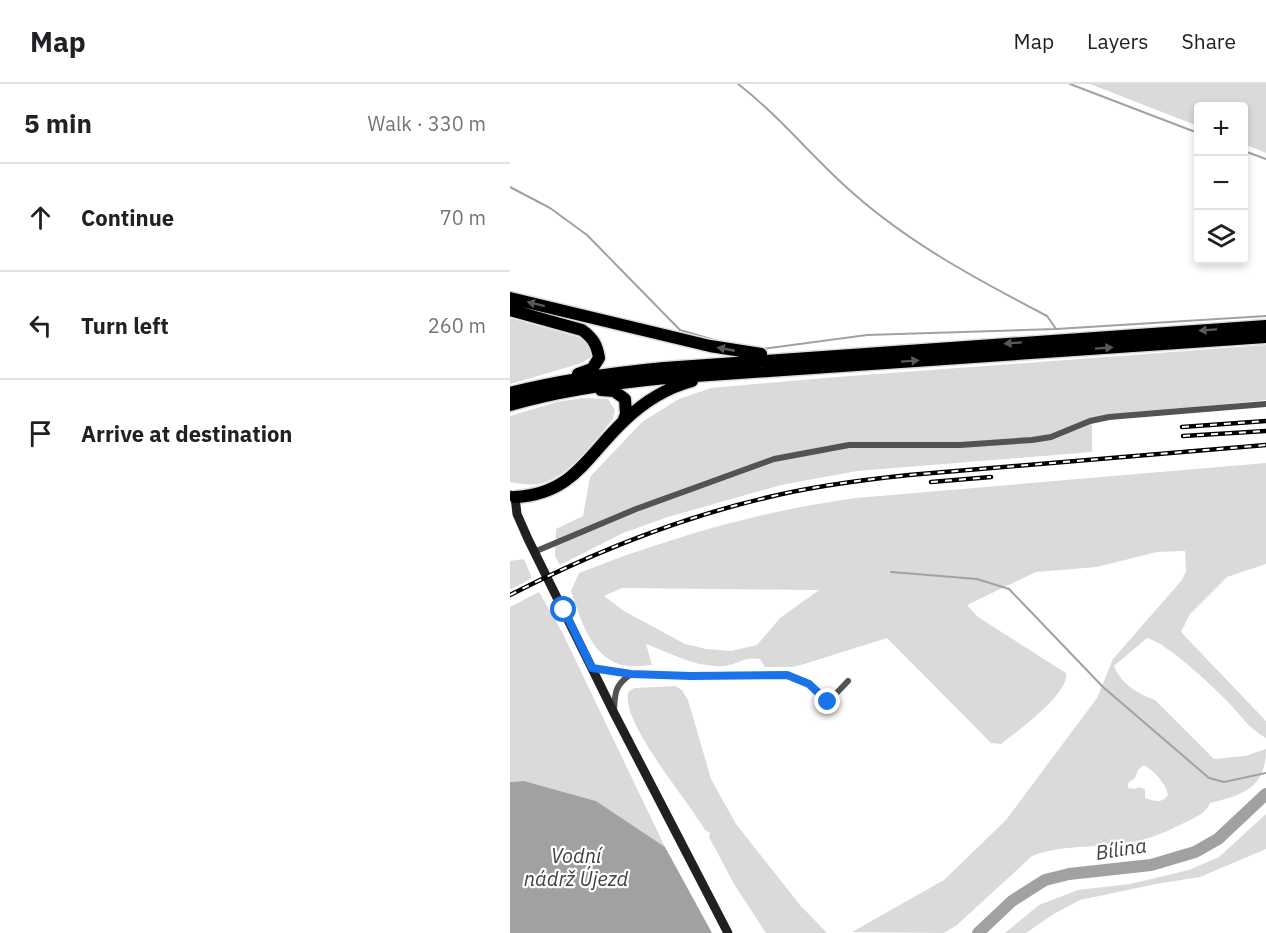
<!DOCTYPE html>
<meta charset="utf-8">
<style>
body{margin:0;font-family:"IBM Plex Sans",sans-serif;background:#f6f6f6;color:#202124}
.controls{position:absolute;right:18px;top:18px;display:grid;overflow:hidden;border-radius:6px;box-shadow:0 3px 9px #0003}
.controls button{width:54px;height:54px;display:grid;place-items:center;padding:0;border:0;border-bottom:2px solid #e0e0e0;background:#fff;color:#202124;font:30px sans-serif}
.stop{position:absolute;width:18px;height:18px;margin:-14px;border:4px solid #1a73e8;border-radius:50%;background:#fff}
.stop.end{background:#1a73e8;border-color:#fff;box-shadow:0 2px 6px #0008}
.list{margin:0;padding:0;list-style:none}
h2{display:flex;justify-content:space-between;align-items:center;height:78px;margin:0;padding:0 24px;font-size:26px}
h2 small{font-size:20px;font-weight:400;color:#757577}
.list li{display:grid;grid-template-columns:39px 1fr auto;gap:18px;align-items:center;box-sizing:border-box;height:108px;padding:0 24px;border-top:2px solid #e0e0e0}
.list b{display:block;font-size:22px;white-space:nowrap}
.list em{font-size:20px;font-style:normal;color:#757577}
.icon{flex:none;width:33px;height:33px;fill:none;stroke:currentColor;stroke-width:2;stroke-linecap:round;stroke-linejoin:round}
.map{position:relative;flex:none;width:756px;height:849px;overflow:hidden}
header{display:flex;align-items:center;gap:36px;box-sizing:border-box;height:84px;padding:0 30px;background:#fff;border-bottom:2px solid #e0e0e0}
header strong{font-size:28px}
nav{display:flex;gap:33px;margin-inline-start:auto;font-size:21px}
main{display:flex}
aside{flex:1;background:#fff}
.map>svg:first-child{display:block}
.green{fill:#dadada;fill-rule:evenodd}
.water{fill:#a1a1a1}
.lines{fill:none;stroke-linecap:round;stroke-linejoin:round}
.stream{stroke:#a1a1a1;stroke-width:2}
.river{stroke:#a1a1a1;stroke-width:12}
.highway-casing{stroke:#dbdbdb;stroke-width:15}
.street{stroke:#535353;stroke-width:6}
.secondary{stroke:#202020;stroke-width:9}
.highway{stroke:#000;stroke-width:12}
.rail-casing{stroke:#000;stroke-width:4.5}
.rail{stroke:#fff;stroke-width:2;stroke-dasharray:7;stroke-linecap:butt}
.oneway{fill:#595959}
.route{stroke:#1a73e8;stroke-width:8}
.labels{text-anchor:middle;stroke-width:4.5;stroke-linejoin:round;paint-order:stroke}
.water-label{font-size:20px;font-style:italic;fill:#424242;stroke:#fff}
</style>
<header>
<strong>Map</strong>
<nav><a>Map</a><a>Layers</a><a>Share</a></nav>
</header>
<main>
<aside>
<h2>5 min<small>Walk · 330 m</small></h2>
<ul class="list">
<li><svg class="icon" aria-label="ahead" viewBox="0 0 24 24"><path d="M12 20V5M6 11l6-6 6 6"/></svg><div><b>Continue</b></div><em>70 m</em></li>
<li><svg class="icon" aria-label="left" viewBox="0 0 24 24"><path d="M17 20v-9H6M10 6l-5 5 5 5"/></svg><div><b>Turn left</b></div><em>260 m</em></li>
<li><svg class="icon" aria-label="arrive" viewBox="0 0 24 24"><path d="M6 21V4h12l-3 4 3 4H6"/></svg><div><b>Arrive at destination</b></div></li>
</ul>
</aside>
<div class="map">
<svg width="756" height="849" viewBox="0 0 756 849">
<rect width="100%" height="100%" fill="#fff"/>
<path class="green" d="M 580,0 L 756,0 L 756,69 L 734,60 L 734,22 L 688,22 L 688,42 Z
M 0,234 L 75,255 L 80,263 L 81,273 L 72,279 L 0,300 Z
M 756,261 L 756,316 L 582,334 L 582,368 L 347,387 L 271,401 L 158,433 L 113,449 L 50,481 L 45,472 L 46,445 L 73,432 L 80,393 L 132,338 L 169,315 L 201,304 L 327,293 Z
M 73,314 L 98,315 L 105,326 L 103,335 C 84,357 63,389 33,399 C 23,402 10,400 0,398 L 0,332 L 47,318 Z
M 756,379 L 756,480 L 717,493 L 680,530 L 671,548 L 756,637 L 756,654 C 739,645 729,629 715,615 C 699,599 657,559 637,554 L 604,582 C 611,600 628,610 645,616 L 704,675 L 735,672 L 756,665 C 756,704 733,711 700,719 C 697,728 685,734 676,738 C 660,746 645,753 628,757 C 594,765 555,759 522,772 L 447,841 L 434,849 L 342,848 L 434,796 L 496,736 L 587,614 L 603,575 L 672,496 L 676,487 L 675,467 L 647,468 L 587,483 L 526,488 L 457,521 L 468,533 L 556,589 C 560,610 506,648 491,660 L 481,659 L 377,554 L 291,581 L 282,583 L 255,583 L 250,575 C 233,572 227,581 214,582 C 186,584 161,569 136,560 L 142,581 C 134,581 126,583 118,582 C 82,578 71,536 61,507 L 69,489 C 159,454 250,427 346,414 ZM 112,504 L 309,506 L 270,534 L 247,561 L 221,567 L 196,565 L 175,560 L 114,527 L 94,512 ZM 634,681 C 645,688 655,698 658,711 C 652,720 644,717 635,714 L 635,705 L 629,703 L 625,705 L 618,704 L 618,699 L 625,694 L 628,686 Z
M 14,475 L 22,494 L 0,506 L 0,477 Z
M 29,508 L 52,548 L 155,763 L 86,717 L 14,697 L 0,698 L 0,523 Z
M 165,602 L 172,606 L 178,616 L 201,695 L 226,740 L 290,821 L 317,849 L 256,849 L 224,800 L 199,753 L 200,749 L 195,746 C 180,719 107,634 119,607 L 125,604 Z
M 756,730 L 756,765 L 690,793 L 646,800 L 570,816 L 542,831 L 516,849 L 495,849 L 529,821 L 568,806 L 620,800 L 679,786 L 709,773 Z"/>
<path class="water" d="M 14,697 L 86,717 L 155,763 L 202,849 L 0,849 L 0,698 Z"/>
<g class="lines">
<path class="stream" d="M 228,0 C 267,30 298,68 334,101 C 393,156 466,195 537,232 L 546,245 L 756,232
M 560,0 L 688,49
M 734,67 L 756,75
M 0,103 L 40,124 L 77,151 L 170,246 L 211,258
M 252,265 L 357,251 L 545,245
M 381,488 L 467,495 L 499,505 L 593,603 L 699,694 L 714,698 L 756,689"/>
<path class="river" d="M 468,849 L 502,817 L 535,796 L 559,790 L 641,781 L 685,768 L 708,755 L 756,710"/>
<g class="highway-casing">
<path id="highway" d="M 0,214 L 200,262 L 251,270
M 0,226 L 72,246 C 83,254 87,261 89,274 L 82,285 L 68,290
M 91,306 L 104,307 L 115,315 L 116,330 L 113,338
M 0,309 C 51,296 102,289 154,284 L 756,242
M 0,321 C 51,306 103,299 156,294 L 756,253
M 5,413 C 64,410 77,371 115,336 C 135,317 156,304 182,297"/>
</g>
<path class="street" d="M 24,468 L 126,425 L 264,375 L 339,361 L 450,361 L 522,356 L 541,353 L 580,337 L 599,333 L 756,320
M 82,584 L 121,590 C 104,602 105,609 104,628
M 121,590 L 181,592 L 277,591 L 299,600 L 318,618 L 338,597"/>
<path class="secondary" d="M 0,411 L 5,413 L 7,430 L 18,455 L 104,629 L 218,849"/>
<use href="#highway" class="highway"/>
<g class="rail-casing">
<path id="rail" d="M 672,343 L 756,337
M 673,352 L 756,347
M 421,398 L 481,393
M 0,511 C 82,469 166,435 255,414 C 303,402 351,396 399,391 L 756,361"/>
</g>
<use href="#rail" class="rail"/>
</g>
<defs><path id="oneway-solid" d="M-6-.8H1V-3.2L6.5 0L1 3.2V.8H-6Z" transform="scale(1.5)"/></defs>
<g class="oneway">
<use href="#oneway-solid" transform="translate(26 220) rotate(-166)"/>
<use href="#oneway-solid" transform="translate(698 246) rotate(176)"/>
<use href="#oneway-solid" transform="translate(503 259) rotate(176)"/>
<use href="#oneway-solid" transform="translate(594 264) rotate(-4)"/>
<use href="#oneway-solid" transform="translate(216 265) rotate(-169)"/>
<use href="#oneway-solid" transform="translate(400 277) rotate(-4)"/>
</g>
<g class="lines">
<path class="route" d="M 54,526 L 82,584 L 121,590 L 181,592 L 277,591 L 299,600 L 318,618"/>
</g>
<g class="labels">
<g class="water-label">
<text transform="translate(611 765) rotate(-9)" y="7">Bílina</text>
<text x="66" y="779">Vodní<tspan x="66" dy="23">nádrž Újezd</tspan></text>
</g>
</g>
</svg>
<div class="controls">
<button>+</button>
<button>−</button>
<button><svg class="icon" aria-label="layers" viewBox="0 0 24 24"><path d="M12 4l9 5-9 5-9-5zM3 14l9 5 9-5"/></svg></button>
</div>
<div class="stop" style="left:54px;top:526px"></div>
<div class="stop end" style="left:318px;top:618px"></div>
</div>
</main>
